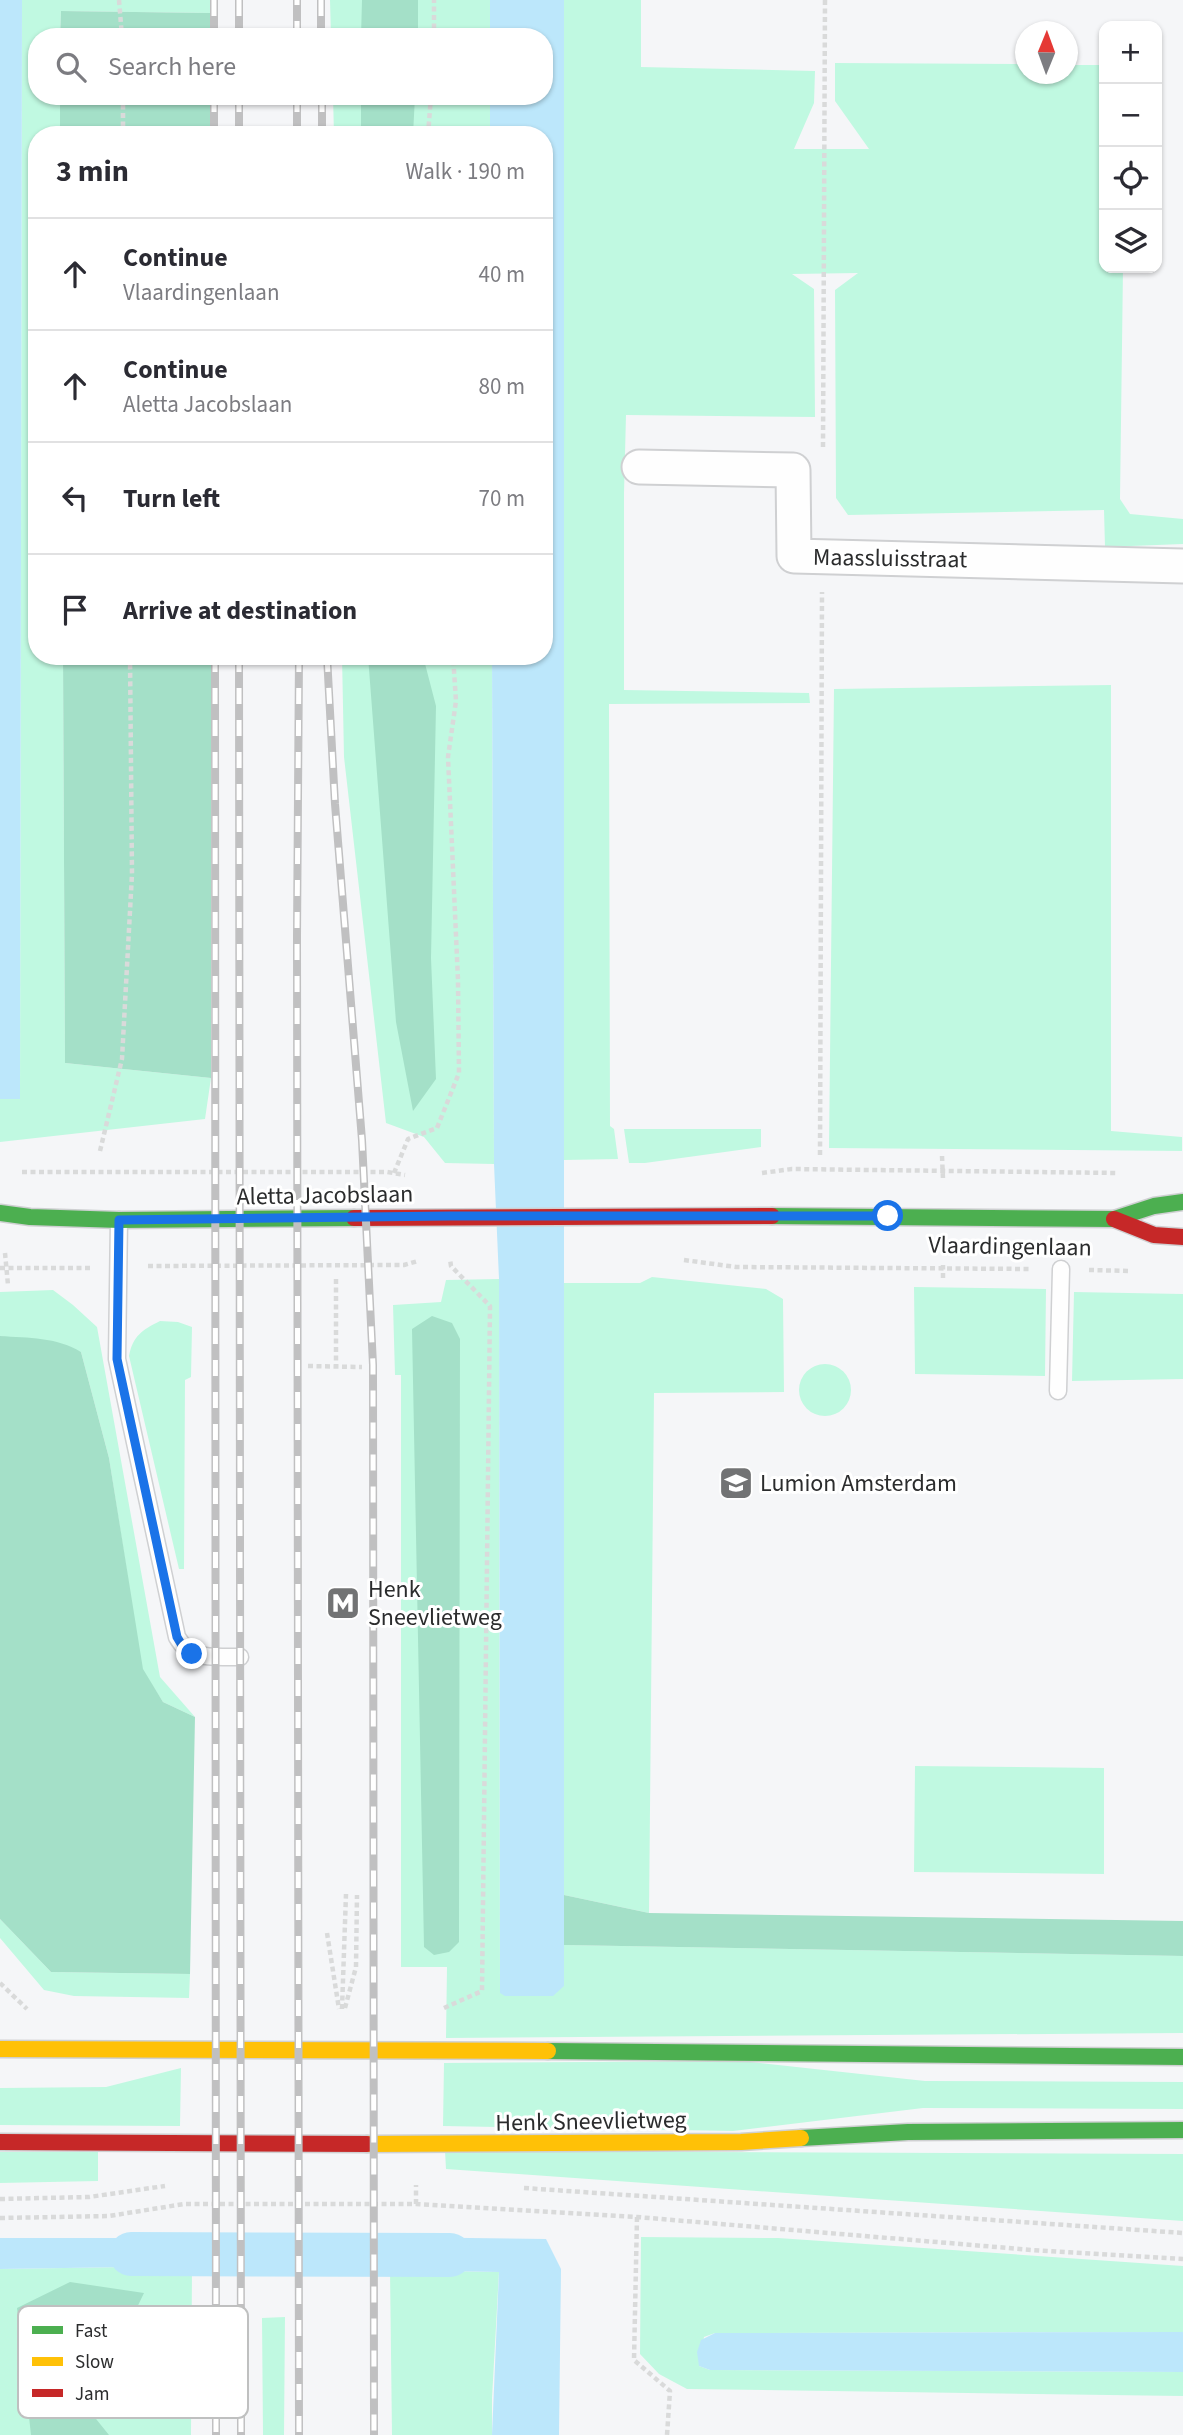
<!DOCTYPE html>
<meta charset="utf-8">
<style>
body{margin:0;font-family:"Source Sans 3",sans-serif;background:#f2f2f3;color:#2b2b33}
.controls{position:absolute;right:21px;top:21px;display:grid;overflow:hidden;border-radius:14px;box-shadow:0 2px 5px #0004}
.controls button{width:63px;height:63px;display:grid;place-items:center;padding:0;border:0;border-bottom:2px solid #e1e1e2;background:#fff;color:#2b2b33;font:35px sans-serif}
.compass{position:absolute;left:1015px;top:21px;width:63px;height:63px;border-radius:50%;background:#fff;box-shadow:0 2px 5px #0004;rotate:1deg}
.stop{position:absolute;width:21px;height:21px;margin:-16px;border:5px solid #1a73e8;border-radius:50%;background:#fff}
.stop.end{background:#1a73e8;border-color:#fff;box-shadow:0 2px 7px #0008}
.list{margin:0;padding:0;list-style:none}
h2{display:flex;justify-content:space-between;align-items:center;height:91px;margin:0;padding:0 28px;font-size:30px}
h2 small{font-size:23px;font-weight:400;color:#7c7c81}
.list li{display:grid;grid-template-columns:46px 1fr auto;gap:21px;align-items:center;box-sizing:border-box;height:112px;padding:0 28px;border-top:2px solid #e1e1e2}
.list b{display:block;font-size:26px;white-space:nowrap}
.list p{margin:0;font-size:23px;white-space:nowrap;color:#7c7c81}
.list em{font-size:23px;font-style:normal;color:#7c7c81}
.icon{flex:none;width:38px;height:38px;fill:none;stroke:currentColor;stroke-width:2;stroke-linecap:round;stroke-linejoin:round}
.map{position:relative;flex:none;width:1183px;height:2435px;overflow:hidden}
.search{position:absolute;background:#fff;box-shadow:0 2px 5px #0004;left:28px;top:28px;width:525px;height:77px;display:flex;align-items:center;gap:18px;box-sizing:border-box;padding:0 24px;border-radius:28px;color:#7c7c81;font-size:26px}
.panel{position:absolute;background:#fff;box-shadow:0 2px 5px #0004;left:28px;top:126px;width:525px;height:539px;border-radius:28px}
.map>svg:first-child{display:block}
.green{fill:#c0f9e1}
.forest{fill:#a4e0c8}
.water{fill:#bce7fb}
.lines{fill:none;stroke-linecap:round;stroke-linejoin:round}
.canal{stroke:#bce7fb;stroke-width:44}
.lane-casing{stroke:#cfd0d2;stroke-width:19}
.street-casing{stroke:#cfd0d2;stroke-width:37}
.fast-casing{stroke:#cfd0d2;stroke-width:19}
.slow-casing{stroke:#cfd0d2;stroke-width:19}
.jam-casing{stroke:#cfd0d2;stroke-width:19}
.path{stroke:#d9dada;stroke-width:4.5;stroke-dasharray:5 3.5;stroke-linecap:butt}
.lane{stroke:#fefefe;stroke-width:16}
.street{stroke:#fefefe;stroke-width:33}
.fast{stroke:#4caf50;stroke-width:16}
.slow{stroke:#ffc107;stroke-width:16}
.jam{stroke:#c62828;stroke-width:16}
.rail-casing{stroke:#c0c0c1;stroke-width:8}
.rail{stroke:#fff;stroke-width:5;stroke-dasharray:16;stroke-linecap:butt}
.route{stroke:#1a73e8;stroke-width:9}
.labels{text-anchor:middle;stroke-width:6;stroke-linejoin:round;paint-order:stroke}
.street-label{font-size:24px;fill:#2b2c2d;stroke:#fff}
.poi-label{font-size:24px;fill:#2b2c2d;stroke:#fff;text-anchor:start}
.key{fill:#fff;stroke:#bfc0c0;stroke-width:2}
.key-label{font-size:19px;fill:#2b2c2d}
</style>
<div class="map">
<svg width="1183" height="2435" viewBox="0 0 1183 2435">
<rect width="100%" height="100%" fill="#f5f6f8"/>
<path class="green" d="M 22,0 L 210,0 L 210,13 L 61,11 L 60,37 L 37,37 L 37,96 L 60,96 L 60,135 L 37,135 L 37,656 L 63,656 L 65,1063 L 211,1078 L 205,1119 L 0,1142 L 0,1099 L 20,1098 Z
M 330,0 L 490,0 L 490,37 L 331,37 Z
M 564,0 L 641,0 L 641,67 L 815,71 L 814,103 L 794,149 L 869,149 L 835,101 L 835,63 L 1025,64 L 1026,74 L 1068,74 L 1068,65 L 1104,65 L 1104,268 L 1123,268 L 1120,499 L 1130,514 L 1183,519 L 1183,544 L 1105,547 L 1104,510 L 848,515 L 836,498 L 835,290 L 858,273 L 792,274 L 814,289 L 815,417 L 626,415 L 624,493 L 624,690 L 809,693 L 810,703 L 609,704 L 610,1126 L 614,1129 L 618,1159 L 564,1160 Z
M 333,96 L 490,96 L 490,135 L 334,135 Z
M 342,656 L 492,656 L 494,1164 L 445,1163 L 424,1137 L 386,1123 L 344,757 Z
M 1111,685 L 1111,1131 L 1182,1137 L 1182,1151 L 829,1148 L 834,689 Z
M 624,1129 L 761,1129 L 761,1147 L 645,1163 L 629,1163 Z
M 652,1277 L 766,1289 L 783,1299 L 784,1392 L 654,1393 L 649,1913 L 564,1895 L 564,1283 L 640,1283 Z
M 499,1279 L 500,1993 L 564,1986 L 564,1945 L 1183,1956 L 1183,2033 L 446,2038 L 447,1967 L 401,1967 L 401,1375 L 395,1375 L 393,1305 L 441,1302 L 446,1280 Z
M 914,1287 L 1046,1289 L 1045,1376 L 915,1374 Z
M 53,1290 L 73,1305 L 97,1327 L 160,1677 L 195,1717 L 163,1702 L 142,1669 L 109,1458 L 81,1352 L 0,1336 L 0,1292 Z
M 1074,1292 L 1183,1294 L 1183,1379 L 1072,1381 Z
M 160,1321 L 178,1322 L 192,1327 L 191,1377 L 185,1380 L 184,1569 L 179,1569 L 129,1356 C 133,1336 142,1330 160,1321 Z
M799 1390a26 26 0 1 1 52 0a26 26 0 1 1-52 0Z
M 915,1766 L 1104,1768 L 1104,1874 L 914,1872 Z
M 0,1919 L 51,1972 L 190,1974 L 189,1998 L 74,1996 L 44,1990 L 0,1938 Z
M 742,2061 L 925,2081 L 1183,2082 L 1183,2109 L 923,2108 L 733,2131 L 443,2126 L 444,2063 Z
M 181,2068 L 180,2126 L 0,2125 L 0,2088 L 106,2087 Z
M 445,2151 L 1183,2154 L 1183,2221 L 446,2169 Z
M 0,2152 L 98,2152 L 98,2181 L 0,2183 Z
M 641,2237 L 778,2238 L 1183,2266 L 1183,2332 L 715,2333 L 704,2337 L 699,2366 L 710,2370 L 1183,2372 L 1183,2396 L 687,2389 L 659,2374 L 640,2354 Z
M 192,2266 L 191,2435 L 0,2435 L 0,2269 Z
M 390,2270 L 499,2272 L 492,2398 L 492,2435 L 392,2435 Z
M 285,2317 L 284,2435 L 263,2435 L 262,2318 Z"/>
<path class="forest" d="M 362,0 L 418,0 L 418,37 L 361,37 Z
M 61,11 L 210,13 L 210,37 L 60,37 Z
M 60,96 L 210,96 L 210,135 L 60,135 Z
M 361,96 L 415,96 L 413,135 L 361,135 Z
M 63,656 L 211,656 L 211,1078 L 65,1063 Z
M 368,656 L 423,656 L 436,706 L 431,958 L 436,1079 L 413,1111 L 396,1022 Z
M 432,1316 L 452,1323 L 460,1339 L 459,1942 L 449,1952 L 434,1955 L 424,1947 L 412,1329 Z
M 0,1336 C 29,1338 56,1337 81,1352 L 109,1458 L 143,1669 L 163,1702 L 195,1717 L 190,1974 L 51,1972 L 0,1919 Z
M 564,1895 L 649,1913 L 1183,1921 L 1183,1956 L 564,1945 Z
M 70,2282 L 144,2293 L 88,2409 L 109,2435 L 31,2435 L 17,2308 Z"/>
<path class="water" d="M 0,0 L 22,0 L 20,1099 L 0,1099 Z
M 490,0 L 564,0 L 564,1986 L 553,1996 L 505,1996 L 500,1993 L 499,1279 L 494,1164 L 492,656 L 544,656 L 544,135 L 490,135 L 490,96 L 544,96 L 544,37 L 490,37 Z
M 390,2237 L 546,2239 L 561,2269 L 559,2435 L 492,2435 L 499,2272 L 390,2270 Z
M 0,2238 L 192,2238 L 192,2266 L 0,2269 Z
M 1183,2332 L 1183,2372 L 710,2370 L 699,2366 L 697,2352 L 701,2340 L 715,2333 Z"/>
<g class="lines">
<path class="canal" d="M 131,2254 L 450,2255"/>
<g class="lane-casing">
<path id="lane" d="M 119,1220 L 117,1359 L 177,1637 C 191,1662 215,1656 240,1657
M 1058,1391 L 1061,1269"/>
</g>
<g class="street-casing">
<path id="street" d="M 639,467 L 793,470 L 794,556 L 1183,566"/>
</g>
<g class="fast-casing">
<path id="fast" d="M 0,1213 L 30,1217 L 119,1220 L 354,1218
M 772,1216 L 1114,1219 L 1154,1206 L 1183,1202
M 548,2051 L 1183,2057
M 801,2138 L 908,2132 L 1183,2130"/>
</g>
<g class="slow-casing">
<path id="slow" d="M 0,2049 L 548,2051
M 367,2144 L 741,2142 L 801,2138"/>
</g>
<g class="jam-casing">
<path id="jam" d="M 354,1218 L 772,1216
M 1114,1219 L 1154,1235 L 1183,1237
M 0,2142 L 367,2144"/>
</g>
<path class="path" d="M 119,0 L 122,37
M 434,37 L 434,0
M 123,96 L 123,135
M 428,135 L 431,96
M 823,447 L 825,0
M 100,1151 L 122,1059 L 132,874 L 130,656
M 820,1155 L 822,592
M 942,1156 L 943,1179
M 22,1172 L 387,1172 L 405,1175
M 394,1173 L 408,1139 L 437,1128 L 459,1073 L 458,980 L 448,757 L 456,701 L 453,656
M 762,1173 L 792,1169 L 1117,1173
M 5,1253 L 8,1285
M 684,1260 L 736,1267 L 1032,1269
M 148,1266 L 404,1265 L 418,1261
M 0,1268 L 90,1268
M 1089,1270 L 1130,1271
M 943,1278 L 943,1265
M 336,1279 L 336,1366
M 308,1366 L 362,1367
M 327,1933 L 339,2009
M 0,1983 L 27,2009
M 345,2008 L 356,1967 L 357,1895
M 444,2008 L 482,1991 L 490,1306 L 451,1266 L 450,1259
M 342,2009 L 346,1894
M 524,2188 L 1183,2233
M 0,2199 L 89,2197 L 165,2186
M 416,2204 L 416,2185
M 637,2217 L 634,2360 L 670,2391 L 667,2435
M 0,2218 L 109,2216 L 184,2204 L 416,2204 L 637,2217 L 1032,2250 L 1183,2259"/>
<use href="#lane" class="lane"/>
<use href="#street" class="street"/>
<use href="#fast" class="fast"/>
<use href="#slow" class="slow"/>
<use href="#jam" class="jam"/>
<g class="rail-casing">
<path id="rail" d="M 214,0 L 214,37
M 239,0 L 239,37
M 321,0 L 321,37
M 297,37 L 297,0
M 214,96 L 214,135
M 239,96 L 239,135
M 297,96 L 297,135
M 322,96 L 322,135
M 215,656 L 216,2435
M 239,656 L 241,2435
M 299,656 L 297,937 L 299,2435
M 327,656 L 335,804 L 362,1140 L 373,1365 L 374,2435"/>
</g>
<use href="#rail" class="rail"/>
</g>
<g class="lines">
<path class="route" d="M 192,1654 L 183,1647 L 177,1637 L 117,1359 L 119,1220 L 450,1216 L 888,1216"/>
</g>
<defs>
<g id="school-square" transform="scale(1.75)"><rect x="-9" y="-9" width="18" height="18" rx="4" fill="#727374" stroke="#fff"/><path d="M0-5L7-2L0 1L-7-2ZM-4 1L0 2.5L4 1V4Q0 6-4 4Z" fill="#fff"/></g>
<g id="metro-square" transform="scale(1.75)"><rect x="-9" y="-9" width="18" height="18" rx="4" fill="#727374" stroke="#fff"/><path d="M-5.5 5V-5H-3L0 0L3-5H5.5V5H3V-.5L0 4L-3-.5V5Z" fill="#fff"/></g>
</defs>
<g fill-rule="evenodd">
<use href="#school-square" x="736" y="1483"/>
<use href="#metro-square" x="343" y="1603"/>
</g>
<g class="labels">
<g class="street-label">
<text transform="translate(890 558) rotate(1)" y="8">Maassluisstraat</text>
<text transform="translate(325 1195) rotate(-1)" y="8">Aletta Jacobslaan</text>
<text transform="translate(1010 1246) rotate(1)" y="8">Vlaardingenlaan</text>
<text transform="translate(591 2121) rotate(-1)" y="8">Henk Sneevlietweg</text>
</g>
<g class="poi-label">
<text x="760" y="1491">Lumion Amsterdam</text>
<text x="368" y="1597">Henk<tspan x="368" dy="28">Sneevlietweg</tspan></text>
</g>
</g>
<rect x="18" y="2306" width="230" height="112" rx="10" class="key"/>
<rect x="32" y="2326" width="31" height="8" fill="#4caf50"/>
<rect x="32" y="2357" width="31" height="9" fill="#ffc107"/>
<rect x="32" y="2389" width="31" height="8" fill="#c62828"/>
<g class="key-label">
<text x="75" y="2337">Fast</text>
<text x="75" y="2368">Slow</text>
<text x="75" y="2400">Jam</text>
</g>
</svg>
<div class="controls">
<button>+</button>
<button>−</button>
<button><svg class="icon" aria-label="locate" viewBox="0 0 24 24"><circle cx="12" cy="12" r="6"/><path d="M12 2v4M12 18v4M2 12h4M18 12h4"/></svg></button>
<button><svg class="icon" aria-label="layers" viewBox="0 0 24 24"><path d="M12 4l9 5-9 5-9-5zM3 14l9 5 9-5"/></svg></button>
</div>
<svg class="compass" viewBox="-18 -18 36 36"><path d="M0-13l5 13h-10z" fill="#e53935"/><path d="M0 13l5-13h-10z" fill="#7c7c81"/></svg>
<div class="stop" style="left:888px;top:1216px"></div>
<div class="stop end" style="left:192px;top:1654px"></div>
<div class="search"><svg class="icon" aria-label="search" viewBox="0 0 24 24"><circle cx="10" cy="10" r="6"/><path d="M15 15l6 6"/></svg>Search here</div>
<section class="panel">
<h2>3 min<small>Walk · 190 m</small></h2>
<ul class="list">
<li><svg class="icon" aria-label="ahead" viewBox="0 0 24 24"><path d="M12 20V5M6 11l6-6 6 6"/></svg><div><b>Continue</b><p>Vlaardingenlaan</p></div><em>40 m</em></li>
<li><svg class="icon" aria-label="ahead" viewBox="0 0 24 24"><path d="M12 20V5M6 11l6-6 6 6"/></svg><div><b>Continue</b><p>Aletta Jacobslaan</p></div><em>80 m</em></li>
<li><svg class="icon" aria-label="left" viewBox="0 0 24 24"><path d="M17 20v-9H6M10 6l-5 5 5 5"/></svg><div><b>Turn left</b></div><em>70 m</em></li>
<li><svg class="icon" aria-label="arrive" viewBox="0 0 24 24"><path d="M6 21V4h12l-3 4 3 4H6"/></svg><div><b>Arrive at destination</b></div></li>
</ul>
</section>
</div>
